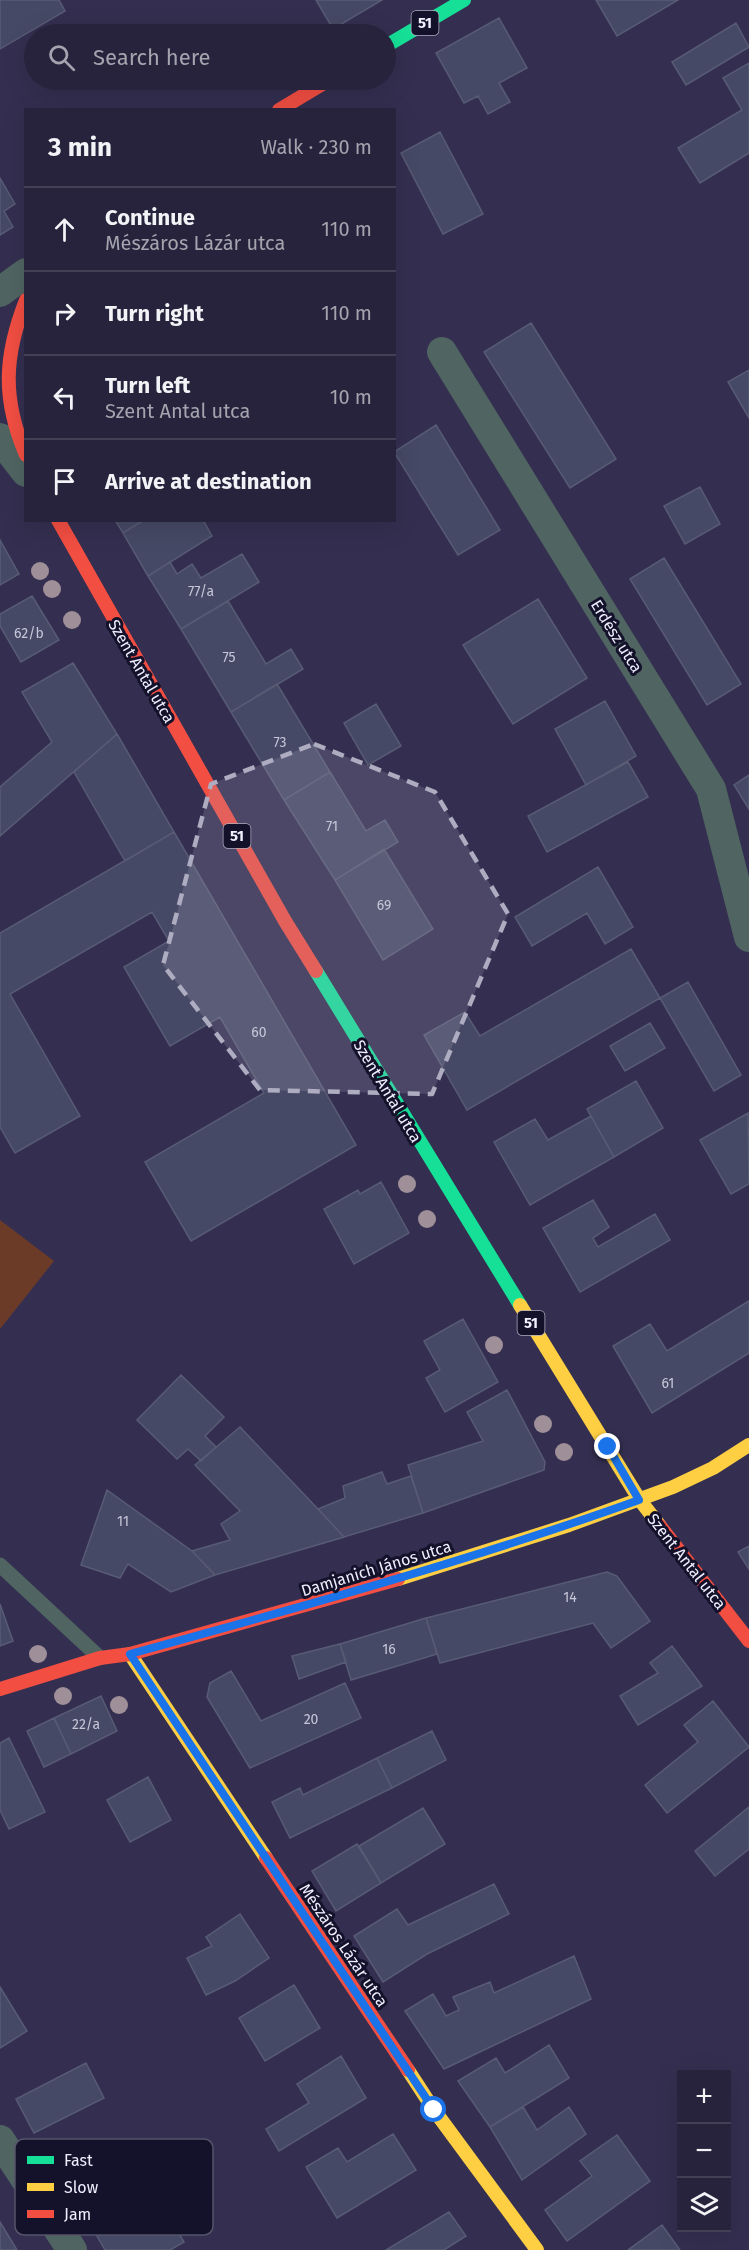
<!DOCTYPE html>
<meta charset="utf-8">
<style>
body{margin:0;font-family:"Fira Sans",sans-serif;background:#332f47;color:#f1f3f6}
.controls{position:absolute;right:18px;bottom:18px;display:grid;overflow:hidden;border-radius:0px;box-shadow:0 6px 24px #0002}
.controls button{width:54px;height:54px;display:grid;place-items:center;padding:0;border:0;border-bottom:2px solid #434056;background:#27233c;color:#f1f3f6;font:30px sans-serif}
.stop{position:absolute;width:18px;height:18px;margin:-14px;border:4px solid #1a73e8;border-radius:50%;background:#fff}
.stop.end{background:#1a73e8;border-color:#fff;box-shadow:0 2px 6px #0008}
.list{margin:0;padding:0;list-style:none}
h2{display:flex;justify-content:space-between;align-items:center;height:78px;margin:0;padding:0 24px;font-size:26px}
h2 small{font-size:20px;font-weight:400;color:#a4a4af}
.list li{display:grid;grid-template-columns:39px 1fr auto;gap:18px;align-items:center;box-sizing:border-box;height:84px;padding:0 24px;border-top:2px solid #434056}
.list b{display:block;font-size:22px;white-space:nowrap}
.list p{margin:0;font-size:20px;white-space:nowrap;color:#a4a4af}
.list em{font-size:20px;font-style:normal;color:#a4a4af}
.icon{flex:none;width:33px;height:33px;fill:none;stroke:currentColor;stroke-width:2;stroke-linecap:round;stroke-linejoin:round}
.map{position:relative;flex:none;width:749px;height:2250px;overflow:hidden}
.search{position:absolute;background:#27233c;box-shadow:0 6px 24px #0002;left:24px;top:24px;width:372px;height:66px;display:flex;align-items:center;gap:15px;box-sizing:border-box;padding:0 21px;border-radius:33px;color:#a4a4af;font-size:22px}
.panel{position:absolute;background:#27233c;box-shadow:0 6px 24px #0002;left:24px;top:108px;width:372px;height:414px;border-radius:0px}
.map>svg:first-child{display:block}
.green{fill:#6b3b28}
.building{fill:#464965;stroke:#585b74;stroke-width:1.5}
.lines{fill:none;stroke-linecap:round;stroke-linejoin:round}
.lane{stroke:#506562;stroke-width:15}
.street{stroke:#506562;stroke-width:30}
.fast{stroke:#16e098;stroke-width:14}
.slow{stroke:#ffcf43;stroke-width:14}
.jam{stroke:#f24e42;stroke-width:14}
.tree{fill:#9f8f98}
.route{stroke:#1a73e8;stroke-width:8}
.marked{fill:#aeacc1;fill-opacity:0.2;stroke:#aeacc1;stroke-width:4.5;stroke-dasharray:12 8;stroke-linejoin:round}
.labels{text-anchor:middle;stroke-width:6;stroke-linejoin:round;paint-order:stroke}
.number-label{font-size:14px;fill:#c5c6d8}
.shield{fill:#14112b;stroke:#adacbf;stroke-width:1.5}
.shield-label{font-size:15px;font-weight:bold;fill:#efeffe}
.street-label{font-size:16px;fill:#efeffe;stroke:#14112b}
.key{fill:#14112b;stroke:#56546a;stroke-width:1.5}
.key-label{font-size:16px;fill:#efeffe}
</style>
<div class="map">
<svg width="749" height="2250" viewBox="0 0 749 2250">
<rect width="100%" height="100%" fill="#342f50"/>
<path class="green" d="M 0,1220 L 54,1261 L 0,1329 Z"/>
<path class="building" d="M 0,0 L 59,0 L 65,11 L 0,49 Z
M 316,0 L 382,0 L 333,29 Z
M 596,0 L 678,0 L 617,36 Z
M 499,18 L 527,68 L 499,83 L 510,102 L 488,114 L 478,96 L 464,103 L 436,53 Z
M 736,23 L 749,47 L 686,85 L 672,62 Z
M 749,63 L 749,153 L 700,183 L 678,148 L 742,110 L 723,78 Z
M 440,132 L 483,214 L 443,234 L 401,153 Z
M 0,178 L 15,204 L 4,211 L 13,227 L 0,235 Z
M 531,323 L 616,459 L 570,488 L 484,352 Z
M 749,370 L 749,418 L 728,382 Z
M 436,425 L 500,530 L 458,555 L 394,452 Z
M 700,487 L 720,524 L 685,544 L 664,506 Z
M 115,520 L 144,520 L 123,533 Z
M 144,520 L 203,520 L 212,536 L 148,576 L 123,533 Z
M 0,540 L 19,574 L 0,585 Z
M 242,554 L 259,582 L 181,629 L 148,576 L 170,562 L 177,574 L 192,564 L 201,578 Z
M 664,558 L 741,684 L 707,705 L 630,579 Z
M 32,596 L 59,640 L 21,662 L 0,626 L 0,614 Z
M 538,599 L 587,678 L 513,724 L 463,645 Z
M 228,601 L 266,664 L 291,649 L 303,669 L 231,712 L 181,629 Z
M 73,663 L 117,734 L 0,836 L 0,787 L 52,742 L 22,692 Z
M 277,684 L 330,772 L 284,800 L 231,712 Z
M 605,701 L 636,756 L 586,785 L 555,729 Z
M 376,704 L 401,746 L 368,765 L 344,723 Z
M 117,734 L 174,832 L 125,861 L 74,772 Z
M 628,762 L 648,797 L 547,852 L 528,816 Z
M 330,772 L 366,831 L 385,820 L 398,842 L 335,880 L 284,800 Z
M 749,775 L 749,809 L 734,785 Z
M 174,832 L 356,1145 L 191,1241 L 145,1162 L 264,1093 L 220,1017 L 170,1046 L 124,967 L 169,941 L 152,912 L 10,994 L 80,1116 L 15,1153 L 0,1127 L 0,933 Z
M 384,849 L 433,929 L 383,960 L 335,880 Z
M 598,867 L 633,927 L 605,944 L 587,913 L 532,946 L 515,917 Z
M 631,949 L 660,998 L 467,1110 L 424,1035 L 465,1012 L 480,1036 Z
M 688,982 L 741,1075 L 714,1091 L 660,998 Z
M 650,1023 L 665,1048 L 625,1071 L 610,1046 Z
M 636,1081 L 663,1128 L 614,1157 L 587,1109 Z
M 748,1113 L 749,1184 L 731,1194 L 700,1140 Z
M 591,1116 L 614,1157 L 530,1205 L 494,1142 L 535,1119 L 548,1140 Z
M 381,1182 L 409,1233 L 354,1264 L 324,1209 L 358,1190 L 360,1194 Z
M 593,1200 L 609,1227 L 593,1238 L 598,1247 L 655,1214 L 670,1240 L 580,1292 L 543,1228 Z
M 749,1301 L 749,1353 L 652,1413 L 613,1346 L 650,1324 L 667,1351 Z
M 463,1319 L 498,1382 L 445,1412 L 426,1378 L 440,1370 L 424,1341 Z
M 181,1375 L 224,1417 L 205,1436 L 216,1447 L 201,1461 L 188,1449 L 177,1459 L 137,1420 Z
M 507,1390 L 545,1462 L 544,1470 L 423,1513 L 408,1465 L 483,1441 L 467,1412 Z
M 240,1427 L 318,1509 L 344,1537 L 215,1575 L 192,1551 L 230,1540 L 221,1524 L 240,1511 L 195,1465 Z
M 382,1472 L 387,1484 L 411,1476 L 423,1513 L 344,1537 L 318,1509 L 345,1498 L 343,1486 Z
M 107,1490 L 192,1551 L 215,1575 L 171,1592 L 128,1564 L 120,1578 L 81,1565 Z
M 749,1546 L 749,1569 L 738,1552 Z
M 607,1572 L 617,1576 L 650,1621 L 611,1648 L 593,1623 L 440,1663 L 426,1618 Z
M 0,1604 L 13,1641 L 0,1646 Z
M 426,1618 L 437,1654 L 351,1680 L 340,1644 Z
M 340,1644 L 346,1662 L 299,1679 L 292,1656 Z
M 672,1646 L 702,1686 L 638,1725 L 620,1696 L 658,1673 L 650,1663 Z
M 231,1671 L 261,1721 L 345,1683 L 361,1718 L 250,1768 L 207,1697 L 210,1683 Z
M 101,1696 L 117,1731 L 71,1754 L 54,1718 Z
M 713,1701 L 749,1747 L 667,1813 L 645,1785 L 698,1742 L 684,1725 Z
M 54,1718 L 71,1754 L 44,1767 L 27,1731 Z
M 432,1731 L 446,1760 L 392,1788 L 377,1758 Z
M 9,1738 L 45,1812 L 9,1829 L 0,1810 L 0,1743 Z
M 377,1758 L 392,1788 L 290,1838 L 272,1802 L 300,1788 L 303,1795 Z
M 148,1777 L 171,1820 L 130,1842 L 107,1800 Z
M 749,1807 L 749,1849 L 715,1876 L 695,1851 Z
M 423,1808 L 445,1844 L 381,1883 L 359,1846 Z
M 357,1844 L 381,1883 L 336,1911 L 312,1871 Z
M 494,1884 L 509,1914 L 427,1954 L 383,1982 L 354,1936 L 397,1909 L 408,1925 Z
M 240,1914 L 269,1958 L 235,1981 L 206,1995 L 187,1958 L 212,1946 L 206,1937 Z
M 574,1956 L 591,1999 L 444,2069 L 405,2011 L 433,1994 L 446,2016 L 459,2010 L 453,1997 L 490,1982 L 494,1993 Z
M 294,1985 L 320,2028 L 265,2061 L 239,2018 Z
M 0,1987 L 27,2031 L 0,2048 Z
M 549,2045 L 569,2078 L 490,2127 L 458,2081 L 496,2058 L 505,2073 Z
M 341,2056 L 366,2098 L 279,2151 L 266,2129 L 309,2103 L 297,2084 Z
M 86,2063 L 104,2098 L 34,2133 L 16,2099 Z
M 523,2107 L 537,2130 L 569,2107 L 586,2134 L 522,2180 L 490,2127 Z
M 393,2134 L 416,2170 L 337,2218 L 306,2167 L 338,2148 L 347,2162 Z
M 617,2135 L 650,2181 L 567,2241 L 545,2210 L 592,2176 L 580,2161 Z
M 165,2210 L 184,2242 L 170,2250 L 105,2250 L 97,2236 L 129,2217 L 135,2228 Z
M 449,2212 L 466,2236 L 444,2250 L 386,2250 Z
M 0,2222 L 17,2250 L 0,2250 Z
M 662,2225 L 680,2250 L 628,2250 Z"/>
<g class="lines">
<path class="lane" d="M 0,1565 L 100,1658"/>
<path class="street" d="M 0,292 L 26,273
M 442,352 L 711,789 L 749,937
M 0,438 L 26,472
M 0,2140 L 72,2250"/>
<path class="fast" d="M 386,46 L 464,0
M 316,971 L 520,1305"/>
<path class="slow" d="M 520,1305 L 639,1499 L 660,1526
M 398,1579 L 569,1525 L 673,1487 L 713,1468 L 749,1445
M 130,1654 L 266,1858
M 408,2070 L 434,2110 L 537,2250"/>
<path class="jam" d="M 279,110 L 329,80
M 26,300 C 4,356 2,399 26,455
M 58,520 L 285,921 L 316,971
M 660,1526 L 749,1641
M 0,1689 L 100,1658 L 130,1654 L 398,1579
M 266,1858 L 408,2070"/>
</g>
<g class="tree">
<circle cx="40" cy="571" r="9"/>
<circle cx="52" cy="589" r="9"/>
<circle cx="72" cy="620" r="9"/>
<circle cx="407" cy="1184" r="9"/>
<circle cx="427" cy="1219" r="9"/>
<circle cx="494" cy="1345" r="9"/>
<circle cx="543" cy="1424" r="9"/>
<circle cx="564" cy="1452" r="9"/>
<circle cx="38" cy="1654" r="9"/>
<circle cx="63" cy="1696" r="9"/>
<circle cx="119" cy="1705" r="9"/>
</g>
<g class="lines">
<path class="route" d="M 434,2110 L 130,1654 C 301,1607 472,1560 639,1500 L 608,1447"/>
</g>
<path class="marked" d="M 314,744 L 435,792 L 508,914 L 432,1094 L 260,1090 L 163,965 L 211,784 Z"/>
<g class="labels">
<g class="number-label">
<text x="201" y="596">77/a</text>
<text x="29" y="638">62/b</text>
<text x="229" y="662">75</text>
<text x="280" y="747">73</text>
<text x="332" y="831">71</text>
<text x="384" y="910">69</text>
<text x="259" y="1037">60</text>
<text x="668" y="1388">61</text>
<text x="123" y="1526">11</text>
<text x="570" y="1602">14</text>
<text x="389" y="1654">16</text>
<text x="311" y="1724">20</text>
<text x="86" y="1729">22/a</text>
</g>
<g class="shield">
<rect x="411.5" y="11" width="27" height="24" rx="4.5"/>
<rect x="223.5" y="824" width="27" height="24" rx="4.5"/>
<rect x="517.5" y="1311" width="27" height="24" rx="4.5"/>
</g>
<g class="shield-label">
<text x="425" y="28">51</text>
<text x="237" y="841">51</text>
<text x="531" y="1328">51</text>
</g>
<g class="street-label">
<text transform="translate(617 636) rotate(58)" y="6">Erdész utca</text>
<text transform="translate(142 671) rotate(60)" y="6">Szent Antal utca</text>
<text transform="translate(388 1091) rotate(59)" y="6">Szent Antal utca</text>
<text transform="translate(687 1561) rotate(52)" y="6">Szent Antal utca</text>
<text transform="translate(376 1568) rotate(-17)" y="6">Damjanich János utca</text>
<text transform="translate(344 1945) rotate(56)" y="6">Mészáros Lázár utca</text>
</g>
</g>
<rect x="15" y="2139" width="198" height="96" rx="9" class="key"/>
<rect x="27" y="2156" width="27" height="8" fill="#16e098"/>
<rect x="27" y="2183" width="27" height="8" fill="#ffcf43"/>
<rect x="27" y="2210" width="27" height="8" fill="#f24e42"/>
<g class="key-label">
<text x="64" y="2166">Fast</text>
<text x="64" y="2193">Slow</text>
<text x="64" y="2220">Jam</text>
</g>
</svg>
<div class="controls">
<button>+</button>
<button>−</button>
<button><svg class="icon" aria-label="layers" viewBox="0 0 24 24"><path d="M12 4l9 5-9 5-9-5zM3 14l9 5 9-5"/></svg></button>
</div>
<div class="stop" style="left:434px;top:2110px"></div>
<div class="stop end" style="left:608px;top:1447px"></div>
<div class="search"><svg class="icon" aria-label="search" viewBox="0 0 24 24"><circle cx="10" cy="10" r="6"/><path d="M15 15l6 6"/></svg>Search here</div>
<section class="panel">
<h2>3 min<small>Walk · 230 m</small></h2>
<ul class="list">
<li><svg class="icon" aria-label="ahead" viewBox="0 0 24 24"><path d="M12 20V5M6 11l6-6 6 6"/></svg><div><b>Continue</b><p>Mészáros Lázár utca</p></div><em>110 m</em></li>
<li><svg class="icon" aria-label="right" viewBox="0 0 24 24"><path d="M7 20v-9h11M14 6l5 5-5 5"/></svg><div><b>Turn right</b></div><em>110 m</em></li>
<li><svg class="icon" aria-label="left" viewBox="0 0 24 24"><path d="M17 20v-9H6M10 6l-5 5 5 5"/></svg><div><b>Turn left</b><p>Szent Antal utca</p></div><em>10 m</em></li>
<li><svg class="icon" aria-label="arrive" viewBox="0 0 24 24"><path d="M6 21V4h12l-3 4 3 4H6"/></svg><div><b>Arrive at destination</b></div></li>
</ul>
</section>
</div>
